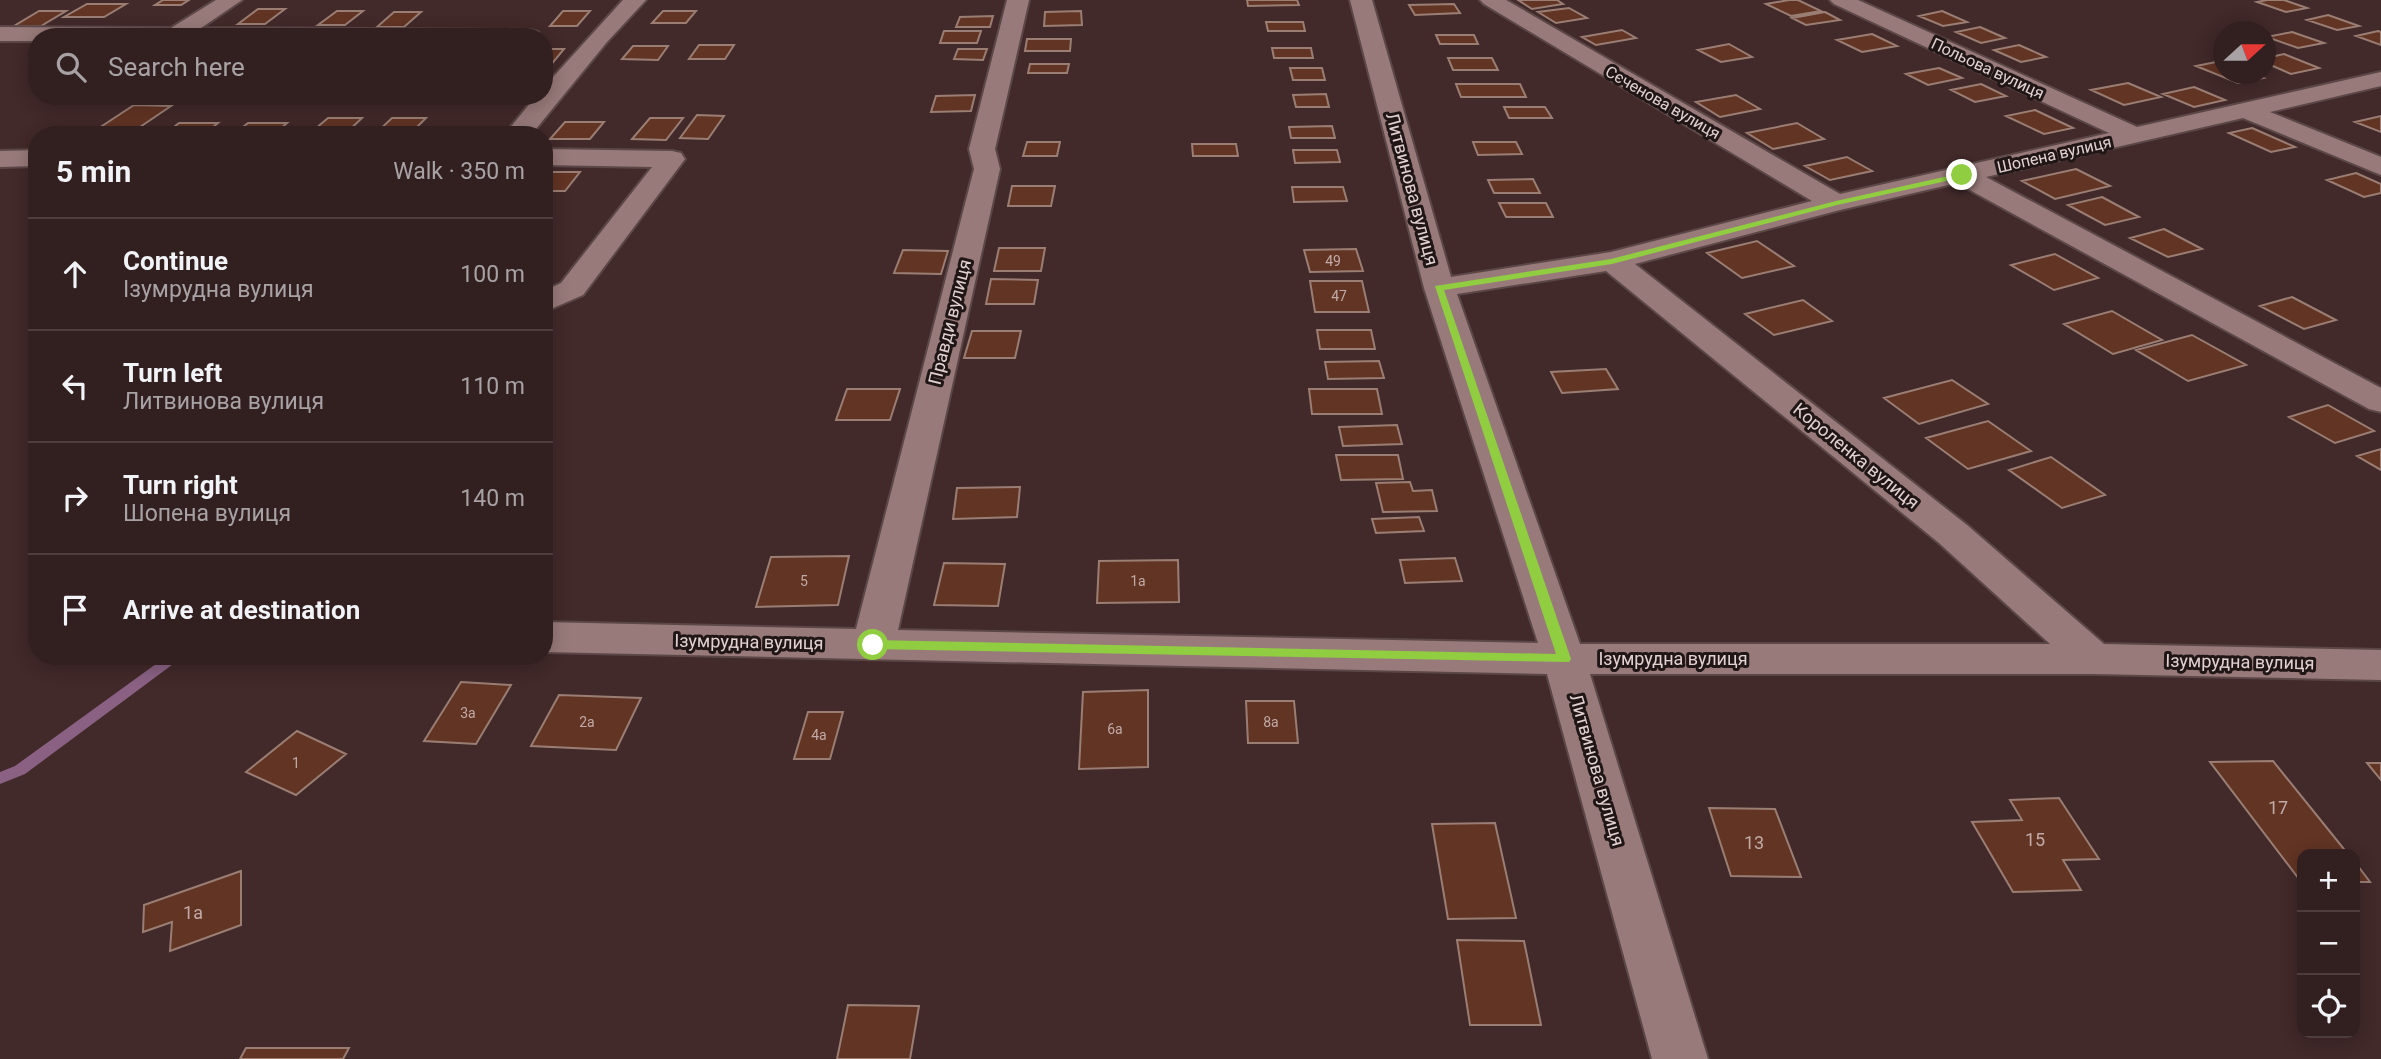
<!DOCTYPE html>
<meta charset="utf-8">
<style>
body{margin:0;font-family:Roboto,sans-serif;background:#3d2c2d;color:#f1f3f6}
.controls{position:absolute;right:21px;bottom:21px;display:grid;overflow:hidden;border-radius:14px;box-shadow:0 4px 18px #0003}
.controls button{width:63px;height:63px;display:grid;place-items:center;padding:0;border:0;border-bottom:2px solid #4d3d3e;background:#321f20;color:#f1f3f6;font:35px sans-serif}
.compass{position:absolute;left:2213px;top:21px;width:63px;height:63px;border-radius:50%;background:#321f20;box-shadow:0 4px 18px #0003;rotate:69deg}
.stop{position:absolute;width:21px;height:21px;margin:-16px;border:5px solid #90cd41;border-radius:50%;background:#fff}
.stop.end{background:#90cd41;border-color:#fff;box-shadow:0 2px 7px #0008}
.list{margin:0;padding:0;list-style:none}
h2{display:flex;justify-content:space-between;align-items:center;height:91px;margin:0;padding:0 28px;font-size:30px}
h2 small{font-size:23px;font-weight:400;color:#a8a2a5}
.list li{display:grid;grid-template-columns:46px 1fr auto;gap:21px;align-items:center;box-sizing:border-box;height:112px;padding:0 28px;border-top:2px solid #4d3d3e}
.list b{display:block;font-size:26px;white-space:nowrap}
.list p{margin:0;font-size:23px;white-space:nowrap;color:#a8a2a5}
.list em{font-size:23px;font-style:normal;color:#a8a2a5}
.icon{flex:none;width:38px;height:38px;fill:none;stroke:currentColor;stroke-width:2;stroke-linecap:round;stroke-linejoin:round}
.map{position:relative;flex:none;width:2381px;height:1059px;overflow:hidden}
.search{position:absolute;background:#321f20;box-shadow:0 4px 18px #0003;left:28px;top:28px;width:525px;height:77px;display:flex;align-items:center;gap:18px;box-sizing:border-box;padding:0 24px;border-radius:28px;color:#a8a2a5;font-size:26px}
.panel{position:absolute;background:#321f20;box-shadow:0 4px 18px #0003;left:28px;top:126px;width:525px;height:539px;border-radius:28px}
.map>svg:first-child{display:block}
.lines{fill:none;stroke-linecap:round;stroke-linejoin:round}
.stream{fill:#8a6183;fill-rule:evenodd}
.building{fill:#623424;stroke:#9a7e74;stroke-width:2}
.minor-casing{stroke:#5c4747;stroke-width:4}
.minor{fill:#987a7a;fill-rule:evenodd}
.route{fill:#90cd41}
.labels{text-anchor:middle;stroke-width:6;stroke-linejoin:round;paint-order:stroke}
.number-label{font-size:14px;fill:#c2aaa6}
.far-street-label{font-size:16px;fill:#e2d1d1;stroke:#211616}
.street-label{font-size:18px;fill:#e2d1d1;stroke:#211616}
.near-number-label{font-size:18px;fill:#c2aaa6}
</style>
<div class="map">
<svg width="2381" height="1059" viewBox="0 0 2381 1059">
<rect width="100%" height="100%" fill="#42292a"/>
<g class="lines">
<path class="stream" d="M 544,384 L 551,385 L 552,387 L 544,392 Z
M 167,656 L 184,656 L 25,774 L 0,784 L 0,772 L 15,766 Z"/>
</g>
<path class="building" d="M 163,0 L 189,0 L 181,5 L 155,5 Z
M 1247,0 L 1297,0 L 1299,5 L 1248,6 Z
M 1518,0 L 1557,0 L 1563,4 L 1532,9 Z
M 1789,0 L 1798,0 L 1821,11 L 1791,16 L 1766,4 Z
M 2267,0 L 2284,0 L 2307,8 L 2286,12 L 2257,2 Z
M 87,4 L 126,4 L 104,17 L 64,17 Z
M 1454,4 L 1460,13 L 1415,15 L 1409,5 Z
M 1569,8 L 1587,18 L 1556,23 L 1538,12 Z
M 258,9 L 285,9 L 265,24 L 238,24 Z
M 39,11 L 66,11 L 41,26 L 14,26 Z
M 337,11 L 363,11 L 345,25 L 318,25 Z
M 563,11 L 590,11 L 577,26 L 550,26 Z
M 663,11 L 696,11 L 686,23 L 652,23 Z
M 1081,11 L 1082,25 L 1044,26 L 1045,12 Z
M 1942,11 L 1967,22 L 1943,26 L 1919,16 Z
M 394,12 L 421,12 L 404,27 L 377,27 Z
M 1825,12 L 1840,20 L 1806,25 L 1792,18 Z
M 2328,15 L 2359,26 L 2337,30 L 2307,20 Z
M 993,16 L 990,27 L 956,27 L 960,17 Z
M 1266,22 L 1303,22 L 1305,31 L 1268,31 Z
M 1980,27 L 2005,38 L 1981,43 L 1956,32 Z
M 1622,30 L 1636,38 L 1596,45 L 1582,37 Z
M 944,31 L 981,31 L 977,43 L 940,43 Z
M 2378,31 L 2381,32 L 2381,45 L 2356,36 Z
M 2292,32 L 2324,43 L 2298,48 L 2267,37 Z
M 1872,34 L 1897,46 L 1862,52 L 1837,40 Z
M 1436,35 L 1474,35 L 1478,44 L 1440,44 Z
M 1027,39 L 1071,39 L 1070,51 L 1025,51 Z
M 1729,44 L 1752,57 L 1721,62 L 1698,50 Z
M 699,45 L 734,45 L 725,59 L 689,59 Z
M 2019,45 L 2046,57 L 2021,62 L 1994,50 Z
M 633,46 L 668,46 L 658,60 L 622,59 Z
M 1272,48 L 1311,48 L 1313,58 L 1274,58 Z
M 544,49 L 564,49 L 550,66 L 544,66 Z
M 958,49 L 987,49 L 983,60 L 954,59 Z
M 2284,54 L 2319,68 L 2291,74 L 2266,63 L 2266,58 Z
M 1448,58 L 1492,58 L 1498,70 L 1453,70 Z
M 2221,61 L 2224,74 L 2251,74 L 2263,78 L 2238,83 L 2196,66 Z
M 1030,64 L 1069,64 L 1067,73 L 1028,73 Z
M 1290,68 L 1322,68 L 1325,80 L 1293,80 Z
M 1939,68 L 1962,78 L 1928,85 L 1906,74 Z
M 2128,83 L 2161,97 L 2124,105 L 2091,90 Z
M 1456,84 L 1520,84 L 1526,97 L 1461,97 Z
M 1981,84 L 2006,96 L 1975,102 L 1951,90 Z
M 2194,87 L 2225,100 L 2194,107 L 2163,94 Z
M 1326,94 L 1329,107 L 1296,107 L 1293,95 Z
M 975,95 L 971,111 L 931,112 L 936,96 Z
M 1736,95 L 1760,109 L 1720,117 L 1696,102 Z
M 134,105 L 171,106 L 137,129 L 99,128 Z
M 1504,107 L 1545,107 L 1552,118 L 1509,118 Z
M 2035,110 L 2073,128 L 2044,134 L 2006,116 Z
M 697,115 L 724,116 L 708,139 L 680,138 Z
M 2381,116 L 2381,132 L 2355,122 Z
M 328,118 L 362,118 L 344,135 L 308,135 Z
M 392,118 L 426,118 L 409,135 L 374,135 Z
M 650,118 L 683,118 L 666,140 L 632,139 Z
M 565,122 L 604,122 L 590,139 L 550,139 Z
M 179,123 L 218,123 L 203,135 L 164,135 Z
M 248,123 L 287,123 L 273,135 L 233,135 Z
M 1797,123 L 1824,139 L 1773,149 L 1747,133 Z
M 1332,126 L 1335,138 L 1291,138 L 1289,127 Z
M 2252,128 L 2295,147 L 2271,152 L 2229,133 Z
M 1027,142 L 1060,142 L 1057,156 L 1023,156 Z
M 1473,142 L 1516,142 L 1522,154 L 1478,155 Z
M 1192,144 L 1236,144 L 1238,156 L 1193,156 Z
M 1293,150 L 1337,150 L 1340,162 L 1295,163 Z
M 1847,157 L 1872,171 L 1830,180 L 1805,166 Z
M 2076,169 L 2110,186 L 2055,199 L 2022,181 Z
M 544,172 L 580,172 L 565,191 L 544,191 Z
M 2356,173 L 2381,184 L 2381,193 L 2364,197 L 2327,180 Z
M 1533,179 L 1540,193 L 1494,193 L 1488,180 Z
M 1012,186 L 1055,186 L 1051,206 L 1008,206 Z
M 1292,187 L 1343,187 L 1347,201 L 1294,202 Z
M 2102,197 L 2139,217 L 2105,225 L 2068,205 Z
M 1499,203 L 1546,203 L 1553,217 L 1506,217 Z
M 2164,229 L 2202,249 L 2168,257 L 2130,238 Z
M 1757,241 L 1794,266 L 1742,278 L 1707,253 Z
M 999,248 L 1045,248 L 1041,271 L 994,271 Z
M 1356,249 L 1363,271 L 1310,272 L 1304,250 Z
M 903,250 L 948,251 L 941,274 L 894,273 Z
M 2055,254 L 2098,278 L 2054,290 L 2011,265 Z
M 991,279 L 1038,280 L 1034,304 L 986,304 Z
M 1310,281 L 1362,281 L 1369,312 L 1315,312 Z
M 2292,297 L 2336,320 L 2304,329 L 2260,306 Z
M 1803,300 L 1832,321 L 1774,335 L 1745,314 Z
M 2112,311 L 2162,340 L 2113,354 L 2064,324 Z
M 1317,330 L 1371,330 L 1375,349 L 1320,349 Z
M 972,331 L 1021,331 L 1015,358 L 964,358 Z
M 2192,335 L 2246,365 L 2188,381 L 2136,350 Z
M 1379,361 L 1384,378 L 1328,379 L 1325,362 Z
M 1606,369 L 1618,389 L 1562,393 L 1551,372 Z
M 1952,380 L 1988,404 L 1919,424 L 1884,398 Z
M 847,389 L 900,389 L 890,420 L 836,420 Z
M 1309,389 L 1377,389 L 1382,414 L 1312,414 Z
M 2328,405 L 2374,431 L 2335,443 L 2289,417 Z
M 1988,421 L 2031,451 L 1968,469 L 1926,438 Z
M 1397,425 L 1402,444 L 1343,446 L 1339,427 Z
M 2381,449 L 2381,470 L 2357,456 Z
M 1336,455 L 1398,455 L 1403,479 L 1341,480 Z
M 2051,457 L 2105,495 L 2062,508 L 2009,470 Z
M 1410,482 L 1413,491 L 1432,490 L 1437,511 L 1383,512 L 1376,483 Z
M 1020,487 L 1017,517 L 953,519 L 957,488 Z
M 1419,517 L 1424,531 L 1376,533 L 1372,519 Z
M 849,556 L 838,605 L 756,607 L 771,557 Z
M 1455,558 L 1462,581 L 1405,583 L 1400,560 Z
M 1178,560 L 1179,602 L 1097,603 L 1099,561 Z
M 944,563 L 1005,564 L 998,606 L 934,605 Z
M 461,682 L 511,685 L 476,744 L 424,741 Z
M 1148,690 L 1148,767 L 1079,769 L 1083,692 Z
M 559,695 L 641,698 L 616,750 L 531,746 Z
M 1246,701 L 1294,701 L 1298,743 L 1248,743 Z
M 808,712 L 843,712 L 830,759 L 794,759 Z
M 297,731 L 346,754 L 296,795 L 246,772 Z
M 2273,761 L 2348,854 L 2302,854 L 2302,883 L 2210,762 Z
M 2367,763 L 2381,763 L 2381,780 Z
M 2059,798 L 2099,859 L 2063,860 L 2081,890 L 2013,892 L 1972,822 L 2022,820 L 2010,800 Z
M 1709,808 L 1775,809 L 1801,877 L 1731,876 Z
M 1495,823 L 1516,918 L 1448,919 L 1432,824 Z
M 2355,862 L 2370,882 L 2355,882 Z
M 241,871 L 241,925 L 170,951 L 172,922 L 143,932 L 144,905 Z
M 1457,940 L 1524,941 L 1541,1025 L 1470,1025 Z
M 848,1005 L 919,1006 L 910,1059 L 837,1059 Z
M 246,1048 L 349,1048 L 343,1059 L 240,1059 Z"/>
<g class="lines">
<g class="minor-casing">
<path id="minor" d="M 216,0 L 242,0 L 201,28 L 530,30 L 538,32 L 541,37 L 37,37 L 37,41 L 0,41 L 0,27 L 171,28 Z
M 623,0 L 646,0 L 607,42 L 531,135 L 504,135 L 536,96 L 544,96 L 544,87 Z
M 1007,0 L 1029,0 L 995,149 L 1000,169 L 898,630 L 1538,643 L 1424,288 L 1350,0 L 1372,0 L 1451,277 L 1611,252 L 1812,201 L 1484,4 L 1480,0 L 1506,0 L 1840,194 L 2109,133 L 1834,4 L 1830,0 L 1858,0 L 2137,127 L 2381,72 L 2381,86 L 2270,112 L 2381,157 L 2381,175 L 2243,118 L 1986,177 L 2381,388 L 2381,412 L 2369,409 L 1957,183 L 1840,210 L 1635,264 L 1967,525 L 2104,644 L 2381,650 L 2381,680 L 2094,674 L 1590,674 L 1708,1059 L 1652,1059 L 1547,674 L 544,652 L 544,622 L 856,629 L 974,169 L 969,149 ZM 1606,271 L 1939,543 L 2050,644 L 1580,644 L 1457,294 Z
M 544,149 L 672,151 L 681,153 L 685,159 L 583,295 L 544,312 L 544,291 L 561,283 L 652,167 L 544,165 Z
M 37,150 L 37,166 L 0,167 L 0,151 Z"/>
</g>
<use href="#minor" class="minor"/>
</g>
<path class="route" d="M 1962,173 L 1965,177 L 1837,205 L 1612,264 L 1444,290 L 1571,659 L 1569,662 L 873,649 L 866,645 L 873,640 L 1556,654 L 1435,286 L 1611,259 L 1836,201 Z"/>
<g class="labels">
<g class="number-label">
<text x="1333" y="266">49</text>
<text x="1339" y="301">47</text>
<text x="804" y="586">5</text>
<text x="1138" y="586">1а</text>
<text x="468" y="718">3а</text>
<text x="587" y="727">2а</text>
<text x="1271" y="727">8а</text>
<text x="1115" y="734">6а</text>
<text x="819" y="740">4а</text>
<text x="296" y="768">1</text>
</g>
<g class="far-street-label">
<text transform="translate(1988 68) rotate(25)" y="6">Польова вулиця</text>
<text transform="translate(1663 102) rotate(30)" y="6">Сєченова вулиця</text>
<text transform="translate(2054 154) rotate(-13)" y="6">Шопена вулиця</text>
</g>
<g class="street-label">
<text transform="translate(1412 189) rotate(75)" y="6">Литвинова вулиця</text>
<text transform="translate(950 322) rotate(-76)" y="6">Правди вулиця</text>
<text transform="translate(1856 456) rotate(39)" y="6">Короленка вулиця</text>
<text transform="translate(749 642) rotate(1)" y="6">Ізумрудна вулиця</text>
<text x="1673" y="665">Ізумрудна вулиця</text>
<text transform="translate(2240 662) rotate(1)" y="6">Ізумрудна вулиця</text>
<text transform="translate(1597 770) rotate(74)" y="6">Литвинова вулиця</text>
</g>
<g class="near-number-label">
<text x="2278" y="814">17</text>
<text x="2035" y="846">15</text>
<text x="1754" y="849">13</text>
<text x="193" y="919">1а</text>
</g>
</g>
</svg>
<div class="controls">
<button>+</button>
<button>−</button>
<button><svg class="icon" aria-label="locate" viewBox="0 0 24 24"><circle cx="12" cy="12" r="6"/><path d="M12 2v4M12 18v4M2 12h4M18 12h4"/></svg></button>
</div>
<svg class="compass" viewBox="-18 -18 36 36"><path d="M0-13l5 13h-10z" fill="#e53935"/><path d="M0 13l5-13h-10z" fill="#a8a2a5"/></svg>
<div class="stop" style="left:873px;top:645px"></div>
<div class="stop end" style="left:1962px;top:175px"></div>
<div class="search"><svg class="icon" aria-label="search" viewBox="0 0 24 24"><circle cx="10" cy="10" r="6"/><path d="M15 15l6 6"/></svg>Search here</div>
<section class="panel">
<h2>5 min<small>Walk · 350 m</small></h2>
<ul class="list">
<li><svg class="icon" aria-label="ahead" viewBox="0 0 24 24"><path d="M12 20V5M6 11l6-6 6 6"/></svg><div><b>Continue</b><p>Ізумрудна вулиця</p></div><em>100 m</em></li>
<li><svg class="icon" aria-label="left" viewBox="0 0 24 24"><path d="M17 20v-9H6M10 6l-5 5 5 5"/></svg><div><b>Turn left</b><p>Литвинова вулиця</p></div><em>110 m</em></li>
<li><svg class="icon" aria-label="right" viewBox="0 0 24 24"><path d="M7 20v-9h11M14 6l5 5-5 5"/></svg><div><b>Turn right</b><p>Шопена вулиця</p></div><em>140 m</em></li>
<li><svg class="icon" aria-label="arrive" viewBox="0 0 24 24"><path d="M6 21V4h12l-3 4 3 4H6"/></svg><div><b>Arrive at destination</b></div></li>
</ul>
</section>
</div>
